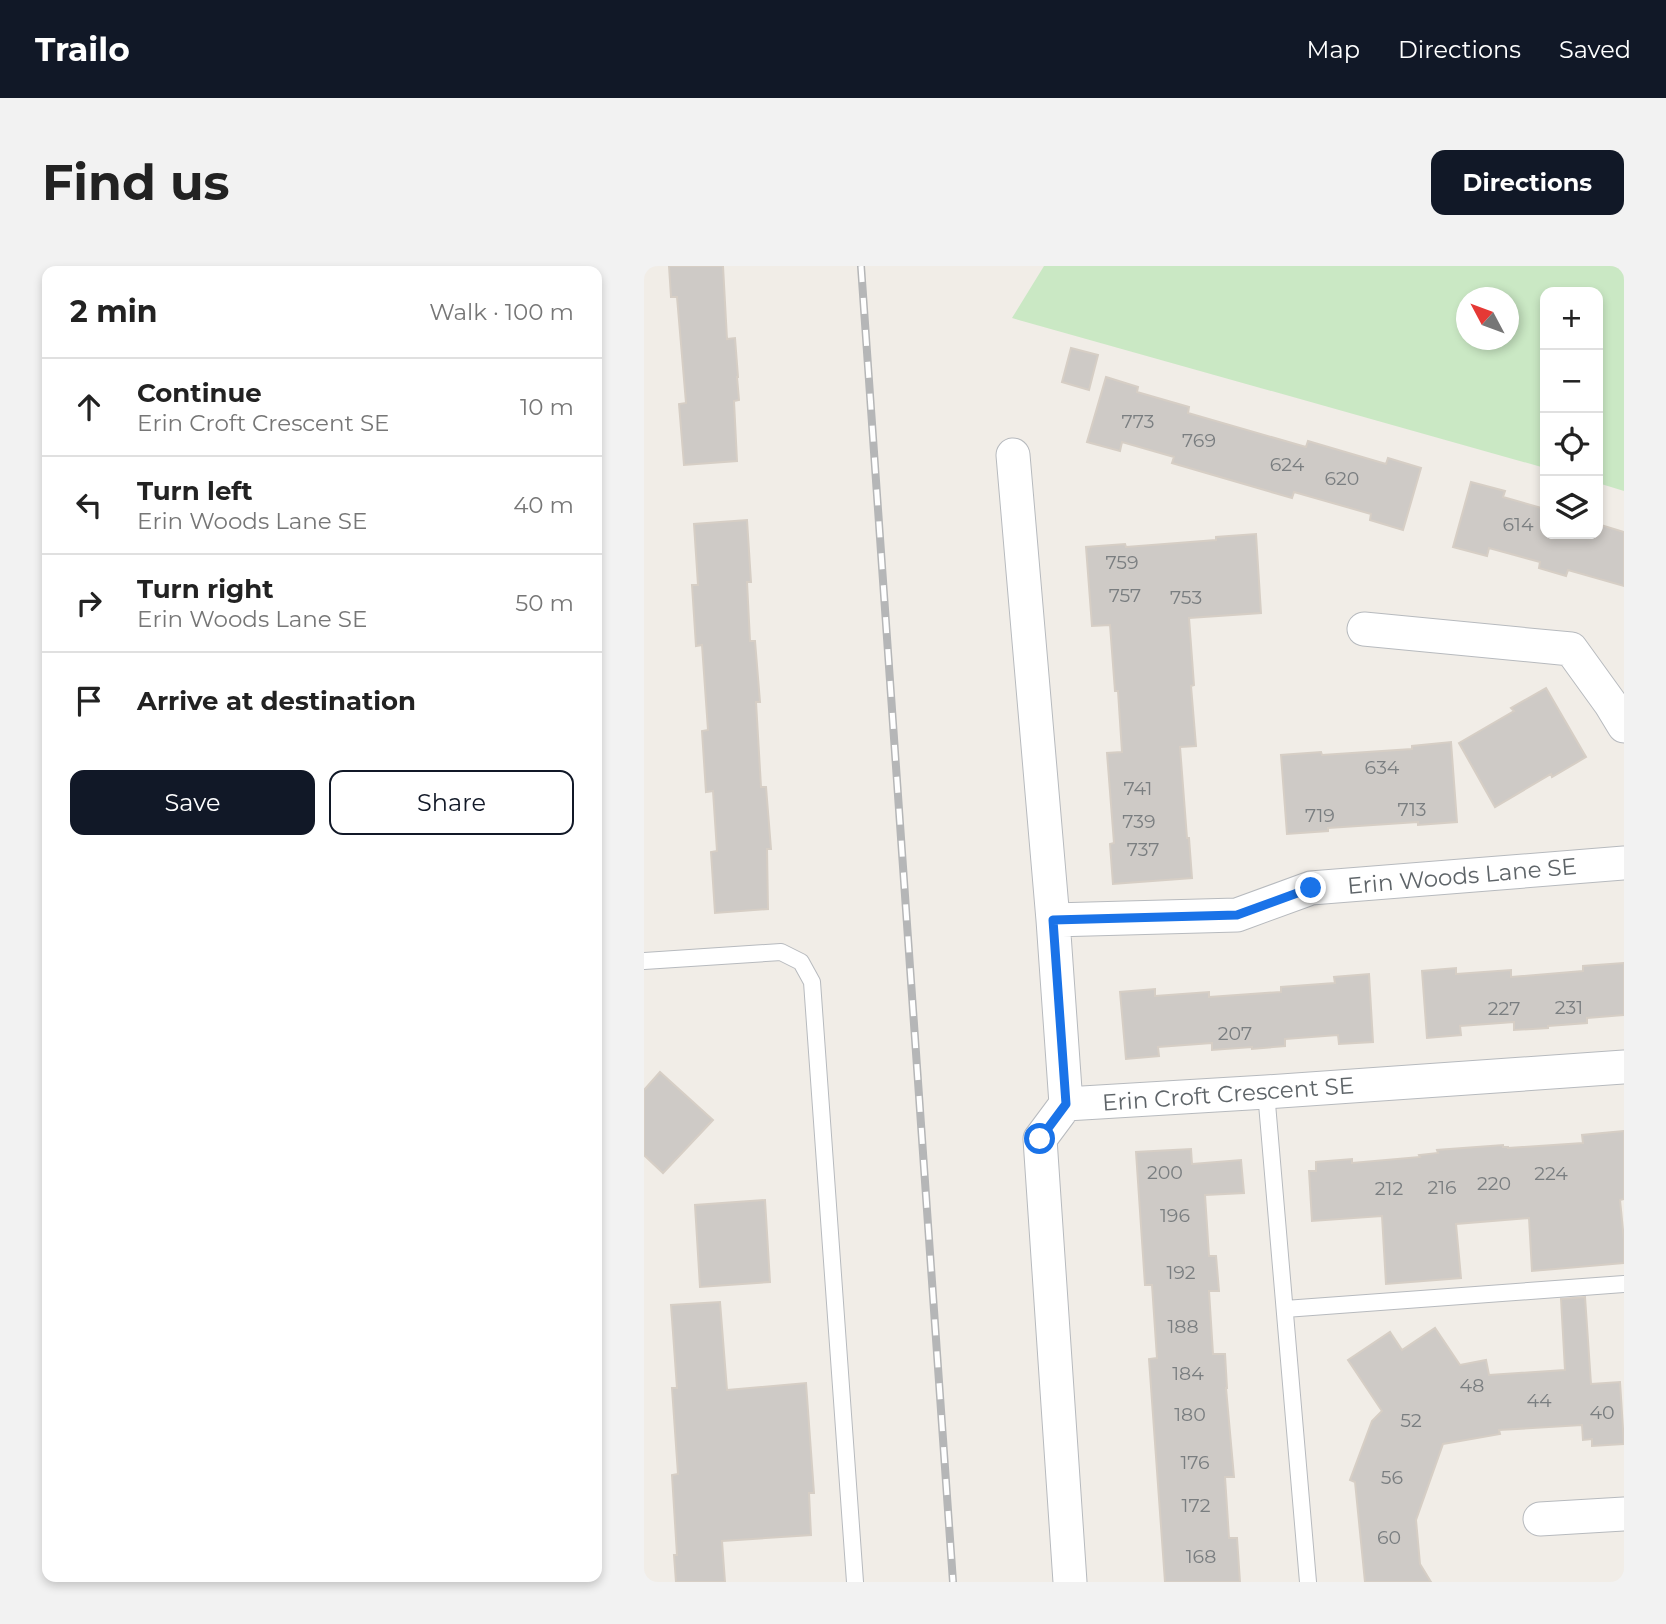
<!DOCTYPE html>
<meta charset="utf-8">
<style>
body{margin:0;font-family:Montserrat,sans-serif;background:#f2f2f2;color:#222}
.controls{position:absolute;right:21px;top:21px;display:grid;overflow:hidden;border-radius:14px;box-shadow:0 4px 10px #0003}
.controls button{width:63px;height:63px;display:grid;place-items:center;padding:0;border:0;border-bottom:2px solid #e0e0e0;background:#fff;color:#222;font:35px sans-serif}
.compass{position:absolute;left:812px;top:21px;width:63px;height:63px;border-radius:50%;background:#fff;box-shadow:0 4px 10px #0003;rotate:311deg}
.stop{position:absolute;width:21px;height:21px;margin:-16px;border:5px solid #1a73e8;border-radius:50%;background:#fff}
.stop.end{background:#1a73e8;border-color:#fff;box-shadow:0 2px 7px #0008}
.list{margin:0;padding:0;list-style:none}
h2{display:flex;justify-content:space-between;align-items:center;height:91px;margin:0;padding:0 28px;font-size:30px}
h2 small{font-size:23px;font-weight:400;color:#767676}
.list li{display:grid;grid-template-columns:46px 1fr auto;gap:21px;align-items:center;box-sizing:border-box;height:98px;padding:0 28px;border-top:2px solid #e0e0e0}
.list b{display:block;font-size:26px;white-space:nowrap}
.list p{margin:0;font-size:23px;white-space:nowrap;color:#767676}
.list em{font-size:23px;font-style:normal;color:#767676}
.actions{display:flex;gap:14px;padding:21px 28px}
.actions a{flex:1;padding:16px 0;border:2px solid #111827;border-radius:14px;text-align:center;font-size:24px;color:#111827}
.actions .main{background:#111827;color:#fff}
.icon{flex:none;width:38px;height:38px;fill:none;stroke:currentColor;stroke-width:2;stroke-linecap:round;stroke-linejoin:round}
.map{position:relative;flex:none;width:980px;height:1316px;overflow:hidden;border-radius:14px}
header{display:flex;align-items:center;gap:42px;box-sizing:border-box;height:98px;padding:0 35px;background:#111827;color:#fff}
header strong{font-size:33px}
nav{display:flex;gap:38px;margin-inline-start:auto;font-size:24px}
.intro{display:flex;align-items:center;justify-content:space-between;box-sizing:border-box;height:168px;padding:0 42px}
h1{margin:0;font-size:49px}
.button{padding:18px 32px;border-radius:14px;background:#111827;color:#fff;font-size:24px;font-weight:700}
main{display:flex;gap:42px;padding:0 42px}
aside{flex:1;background:#fff;border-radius:14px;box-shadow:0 4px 10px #0003}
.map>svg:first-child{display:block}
.green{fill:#cae8c4;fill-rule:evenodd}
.building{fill:#cecac6;stroke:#d6cec5;stroke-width:2}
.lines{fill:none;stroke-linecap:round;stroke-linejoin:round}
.lane-casing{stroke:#b7babe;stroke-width:18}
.street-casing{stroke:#b7babe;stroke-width:35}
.lane{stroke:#fff;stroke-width:16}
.street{stroke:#fff;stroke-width:33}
.rail-casing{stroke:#b5b6b7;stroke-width:8}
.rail{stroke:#fff;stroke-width:5;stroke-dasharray:16;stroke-linecap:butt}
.route{stroke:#1a73e8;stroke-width:9}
.labels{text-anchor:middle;stroke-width:5;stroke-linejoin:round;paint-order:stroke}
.number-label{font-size:19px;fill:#7a7e80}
.street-label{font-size:23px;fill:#5e6468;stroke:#fff}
</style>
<header>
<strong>Trailo</strong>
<nav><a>Map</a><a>Directions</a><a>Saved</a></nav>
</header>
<div class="intro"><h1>Find us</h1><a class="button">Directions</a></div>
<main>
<aside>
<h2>2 min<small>Walk · 100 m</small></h2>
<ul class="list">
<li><svg class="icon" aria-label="ahead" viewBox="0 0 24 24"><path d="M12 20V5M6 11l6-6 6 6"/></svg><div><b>Continue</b><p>Erin Croft Crescent SE</p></div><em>10 m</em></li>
<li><svg class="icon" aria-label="left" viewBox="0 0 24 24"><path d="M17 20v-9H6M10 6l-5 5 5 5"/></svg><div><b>Turn left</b><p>Erin Woods Lane SE</p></div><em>40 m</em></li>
<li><svg class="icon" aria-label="right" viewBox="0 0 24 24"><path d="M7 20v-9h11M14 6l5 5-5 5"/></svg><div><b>Turn right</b><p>Erin Woods Lane SE</p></div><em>50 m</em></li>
<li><svg class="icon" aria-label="arrive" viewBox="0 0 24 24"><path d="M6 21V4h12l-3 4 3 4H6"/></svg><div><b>Arrive at destination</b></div></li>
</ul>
<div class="actions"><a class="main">Save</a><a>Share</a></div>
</aside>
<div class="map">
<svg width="980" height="1316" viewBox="0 0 980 1316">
<rect width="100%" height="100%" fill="#f1ede7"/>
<path class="green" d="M 400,0 L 980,0 L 980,225 L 954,217 L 954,26 L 901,26 L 901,202 L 368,52 ZM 822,32 L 864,32 L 864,74 L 822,74 Z"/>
<path class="building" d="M 25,0 L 79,0 L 83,73 L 91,72 L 94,111 L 93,111 L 95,134 L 90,135 L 93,195 L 40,199 L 35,138 L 42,137 L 33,31 L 27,31 Z
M 427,82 L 454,89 L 445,124 L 418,116 Z
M 462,111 L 494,121 L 493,126 L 545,141 L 544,147 L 662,181 L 664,175 L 742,198 L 744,192 L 777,202 L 759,264 L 726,254 L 727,248 L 650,226 L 648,232 L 528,197 L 530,191 L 478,176 L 476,185 L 443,176 Z
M 827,216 L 861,225 L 859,231 L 901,243 L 901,268 L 954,268 L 954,258 L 980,266 L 980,320 L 924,304 L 922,310 L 895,302 L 896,296 L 845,282 L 843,290 L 809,281 Z
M 103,254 L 107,316 L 103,316 L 106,375 L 111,375 L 116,436 L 112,436 L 117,521 L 122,521 L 127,583 L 123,583 L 124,643 L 71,647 L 67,586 L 73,585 L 69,525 L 62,526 L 58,465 L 64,464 L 58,379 L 52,380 L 48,319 L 54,319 L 50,258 Z
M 612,268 L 617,347 L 545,352 L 550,419 L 547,420 L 552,480 L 536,481 L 543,572 L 545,572 L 548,612 L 469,618 L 466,578 L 470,577 L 463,487 L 478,486 L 474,425 L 471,425 L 466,359 L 448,360 L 442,281 L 481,278 L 482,281 L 572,274 L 572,271 Z
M 902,422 L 942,491 L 908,511 L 907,508 L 851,541 L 815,477 L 870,445 L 867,442 Z
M 807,476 L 813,556 L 774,559 L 774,556 L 684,562 L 684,565 L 643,568 L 637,489 L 677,486 L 678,489 L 768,483 L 768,480 Z
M 980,697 L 980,749 L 943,752 L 943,757 L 904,760 L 904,762 L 870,764 L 870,756 L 816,760 L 817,769 L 783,772 L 778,705 L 812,702 L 812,708 L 867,704 L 867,711 L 939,705 L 939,700 Z
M 725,708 L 729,776 L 695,778 L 694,769 L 641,773 L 641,780 L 608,783 L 608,781 L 568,784 L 568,777 L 514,781 L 515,790 L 482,793 L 476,726 L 511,723 L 511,730 L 565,726 L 565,731 L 637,726 L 637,721 L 691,717 L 690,711 Z
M 16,806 L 69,854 L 19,907 L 0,889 L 0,824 Z
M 980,865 L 980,933 L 976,934 L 980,974 L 980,997 L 888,1005 L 885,952 L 812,958 L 817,1012 L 742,1018 L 738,950 L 668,955 L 665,905 L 672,905 L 672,896 L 708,893 L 708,897 L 776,891 L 775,889 L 794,887 L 793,884 L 859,879 L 859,881 L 864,881 L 864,882 L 939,877 L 938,869 Z
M 547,883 L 548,898 L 597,894 L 600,927 L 561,929 L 565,990 L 572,990 L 575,1025 L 565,1025 L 569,1088 L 581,1088 L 583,1122 L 582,1122 L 590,1211 L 581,1211 L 585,1272 L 593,1272 L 596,1316 L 521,1316 L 505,1093 L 513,1092 L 508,1019 L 501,1019 L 492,886 Z
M 121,934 L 126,1016 L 56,1021 L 51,939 Z
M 941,1031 L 947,1118 L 976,1116 L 980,1178 L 948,1180 L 948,1173 L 939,1174 L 938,1159 L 855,1164 L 856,1168 L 799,1178 L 772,1254 L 776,1298 L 787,1316 L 721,1316 L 711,1216 L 706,1214 L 728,1155 L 738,1145 L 704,1094 L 746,1066 L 758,1084 L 791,1062 L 816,1099 L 842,1094 L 845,1109 L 921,1104 L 917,1033 Z
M 76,1036 L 83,1124 L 162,1117 L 170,1227 L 165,1227 L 167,1269 L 78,1275 L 81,1316 L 32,1316 L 30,1289 L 33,1289 L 28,1209 L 34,1208 L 28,1122 L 33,1122 L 27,1039 Z"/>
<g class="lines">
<g class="lane-casing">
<path id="lane" d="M 0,695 L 137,686 L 157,696 L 168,716 L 211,1316
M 622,826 L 664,1316
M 641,1043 L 980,1018"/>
</g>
<g class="street-casing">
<path id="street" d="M 369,189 L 409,654 L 422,838
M 720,363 L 927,383 L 966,437 L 980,460
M 409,654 L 593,649 L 667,622 L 980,597
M 896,1253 L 980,1248
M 426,1316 L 396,873 L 422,838 L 622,826 L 980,801"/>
</g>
<use href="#lane" class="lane"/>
<use href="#street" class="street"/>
<g class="rail-casing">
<path id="rail" d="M 217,0 L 309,1316"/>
</g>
<use href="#rail" class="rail"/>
</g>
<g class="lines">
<path class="route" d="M 396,873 L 422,838 L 409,654 L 593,649 L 667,622"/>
</g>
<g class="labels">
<g class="number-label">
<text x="494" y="162">773</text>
<text x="555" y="181">769</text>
<text x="643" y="205">624</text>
<text x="698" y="219">620</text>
<text x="874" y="265">614</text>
<text x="478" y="303">759</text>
<text x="481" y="336">757</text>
<text x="542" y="338">753</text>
<text x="738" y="508">634</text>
<text x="494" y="529">741</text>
<text x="768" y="550">713</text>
<text x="676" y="556">719</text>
<text x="495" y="562">739</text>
<text x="499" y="590">737</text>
<text x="925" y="748">231</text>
<text x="860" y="749">227</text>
<text x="591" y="774">207</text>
<text x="521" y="913">200</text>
<text x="907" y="914">224</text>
<text x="850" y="924">220</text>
<text x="798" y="928">216</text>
<text x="745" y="929">212</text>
<text x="531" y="956">196</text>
<text x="537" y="1013">192</text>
<text x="539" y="1067">188</text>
<text x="544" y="1114">184</text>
<text x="828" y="1126">48</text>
<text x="895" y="1141">44</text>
<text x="958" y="1153">40</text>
<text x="546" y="1155">180</text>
<text x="767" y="1161">52</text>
<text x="551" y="1203">176</text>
<text x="748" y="1218">56</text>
<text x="552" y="1246">172</text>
<text x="745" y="1278">60</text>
<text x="557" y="1297">168</text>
</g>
<g class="street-label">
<text transform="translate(818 610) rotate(-5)" y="8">Erin Woods Lane SE</text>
<text transform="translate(584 828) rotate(-4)" y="8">Erin Croft Crescent SE</text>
</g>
</g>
</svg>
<div class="controls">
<button>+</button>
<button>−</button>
<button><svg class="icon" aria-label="locate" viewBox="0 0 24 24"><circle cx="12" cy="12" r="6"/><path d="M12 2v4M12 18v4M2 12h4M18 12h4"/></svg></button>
<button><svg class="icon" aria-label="layers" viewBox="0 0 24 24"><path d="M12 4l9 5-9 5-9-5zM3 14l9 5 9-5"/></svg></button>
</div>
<svg class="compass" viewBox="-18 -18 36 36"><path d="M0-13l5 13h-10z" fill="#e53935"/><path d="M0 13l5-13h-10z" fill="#767676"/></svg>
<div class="stop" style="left:396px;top:873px"></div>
<div class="stop end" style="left:667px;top:622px"></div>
</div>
</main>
